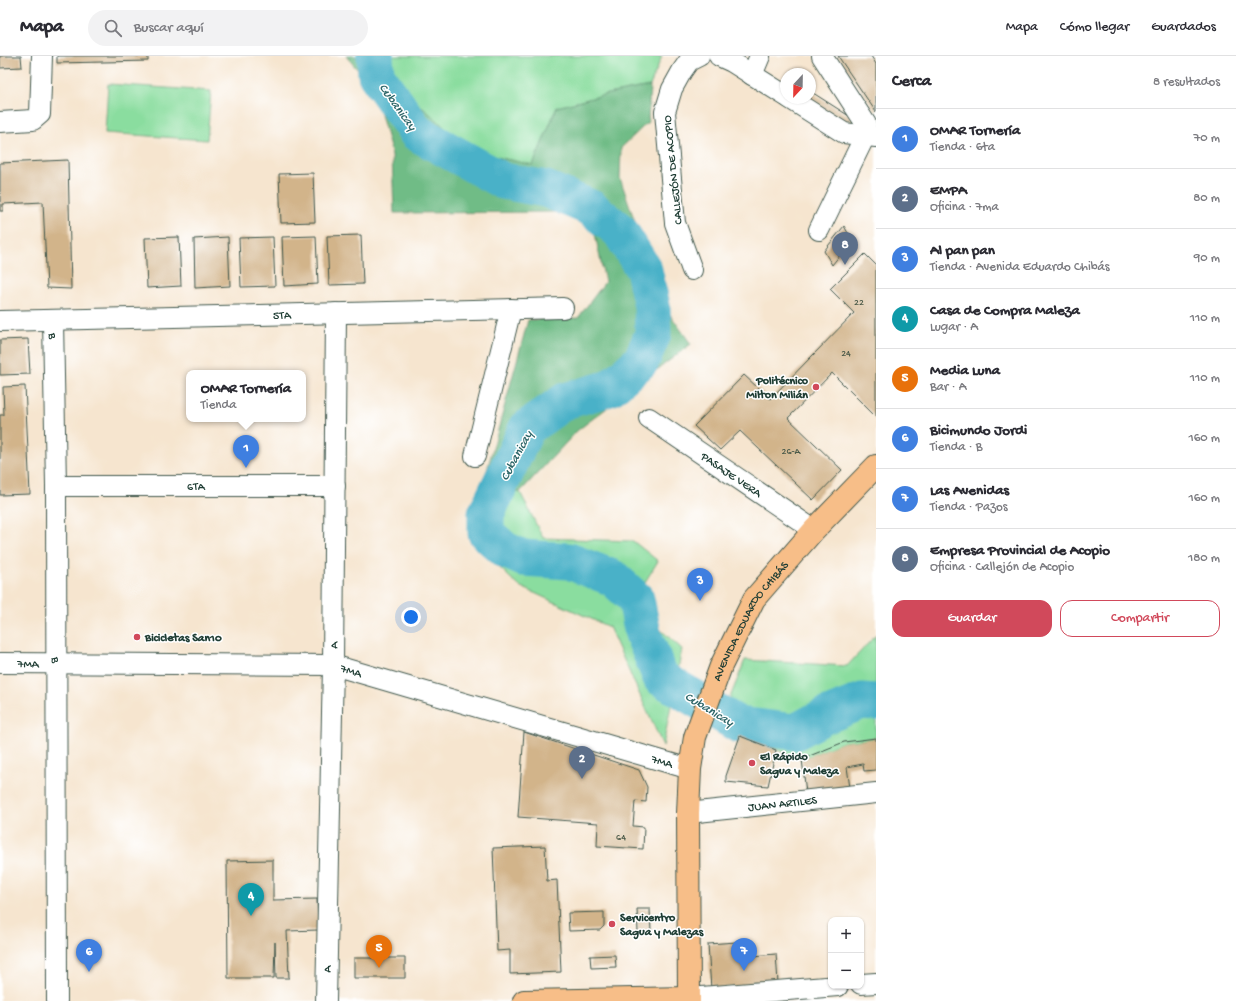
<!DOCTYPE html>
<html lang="es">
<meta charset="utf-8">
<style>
body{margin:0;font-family:"Gochi Hand",sans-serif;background:#f2f2f3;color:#2b2b33}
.controls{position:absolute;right:12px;bottom:12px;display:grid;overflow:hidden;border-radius:8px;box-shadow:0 1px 3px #0004}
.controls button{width:36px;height:36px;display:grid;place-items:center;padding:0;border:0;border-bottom:1px solid #e1e1e2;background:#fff;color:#2b2b33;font:20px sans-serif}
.compass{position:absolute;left:780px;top:12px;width:36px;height:36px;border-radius:50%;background:#fff;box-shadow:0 1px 3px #0004;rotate:202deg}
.you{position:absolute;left:411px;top:561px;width:14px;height:14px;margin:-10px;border:3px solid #fff;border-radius:50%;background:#1a73e8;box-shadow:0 0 0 6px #1a73e833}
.badge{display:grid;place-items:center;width:26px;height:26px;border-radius:50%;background:#d1495b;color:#fff;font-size:13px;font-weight:700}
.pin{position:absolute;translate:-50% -33px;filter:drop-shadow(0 1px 2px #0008)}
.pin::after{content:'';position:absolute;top:21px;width:14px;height:12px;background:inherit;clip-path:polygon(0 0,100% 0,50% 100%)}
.popup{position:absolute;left:186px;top:314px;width:120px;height:52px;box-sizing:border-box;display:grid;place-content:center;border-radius:8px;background:#fff;filter:drop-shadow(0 1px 3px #0005);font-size:13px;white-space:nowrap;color:#7c7c81}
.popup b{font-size:15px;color:#2b2b33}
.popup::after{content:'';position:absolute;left:50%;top:100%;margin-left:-8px;border:8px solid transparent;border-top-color:#fff}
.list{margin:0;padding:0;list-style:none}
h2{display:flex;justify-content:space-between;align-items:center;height:52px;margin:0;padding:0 16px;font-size:17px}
h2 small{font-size:13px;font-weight:400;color:#7c7c81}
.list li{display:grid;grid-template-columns:26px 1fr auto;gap:12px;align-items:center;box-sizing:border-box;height:60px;padding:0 16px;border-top:1px solid #e1e1e2}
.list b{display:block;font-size:15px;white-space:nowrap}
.list p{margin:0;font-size:13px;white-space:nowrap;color:#7c7c81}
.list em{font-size:13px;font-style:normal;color:#7c7c81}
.actions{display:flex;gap:8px;padding:12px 16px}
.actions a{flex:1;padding:9px 0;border:1px solid #d1495b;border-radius:12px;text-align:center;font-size:14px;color:#d1495b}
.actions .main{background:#d1495b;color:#fff}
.icon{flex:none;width:22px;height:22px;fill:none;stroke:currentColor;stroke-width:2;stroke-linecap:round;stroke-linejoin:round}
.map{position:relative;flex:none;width:876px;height:945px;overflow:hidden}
header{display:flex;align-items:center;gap:24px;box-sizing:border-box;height:56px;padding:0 20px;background:#fff;border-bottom:1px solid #e1e1e2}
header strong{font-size:19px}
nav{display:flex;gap:22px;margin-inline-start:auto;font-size:14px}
.search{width:280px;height:36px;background:#f2f2f3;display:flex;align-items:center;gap:10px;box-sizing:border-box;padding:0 14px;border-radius:22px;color:#7c7c81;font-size:15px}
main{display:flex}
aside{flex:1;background:#fff}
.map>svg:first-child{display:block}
.green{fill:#8add9f;stroke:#548d6a}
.forest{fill:#6fbc86;stroke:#477c5d}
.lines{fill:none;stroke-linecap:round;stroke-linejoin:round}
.river{stroke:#49b1c8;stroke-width:37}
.building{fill:#d2b48a}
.minor-casing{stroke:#3f564b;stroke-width:22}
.major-casing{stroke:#3f564b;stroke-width:24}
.minor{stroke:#fff;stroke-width:20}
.major{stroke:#f7be88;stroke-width:22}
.poi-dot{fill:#d1495b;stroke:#fff;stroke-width:1.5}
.labels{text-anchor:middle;stroke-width:3;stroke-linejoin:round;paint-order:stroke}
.number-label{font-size:10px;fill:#4c5b4a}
.street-label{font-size:12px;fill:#1f3d34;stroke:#fff}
.poi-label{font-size:12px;font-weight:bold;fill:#1f3d34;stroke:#fff;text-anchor:start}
.water-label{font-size:13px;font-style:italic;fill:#2e6668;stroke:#fff}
</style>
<header>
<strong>Mapa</strong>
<div class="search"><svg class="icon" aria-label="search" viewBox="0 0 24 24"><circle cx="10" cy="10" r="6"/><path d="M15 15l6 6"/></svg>Buscar aquí</div>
<nav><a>Mapa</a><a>Cómo llegar</a><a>Guardados</a></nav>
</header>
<main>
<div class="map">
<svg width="876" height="945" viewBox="0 0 876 945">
<rect width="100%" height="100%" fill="#fff"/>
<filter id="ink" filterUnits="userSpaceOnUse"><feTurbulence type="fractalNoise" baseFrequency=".025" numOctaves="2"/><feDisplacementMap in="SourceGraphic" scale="8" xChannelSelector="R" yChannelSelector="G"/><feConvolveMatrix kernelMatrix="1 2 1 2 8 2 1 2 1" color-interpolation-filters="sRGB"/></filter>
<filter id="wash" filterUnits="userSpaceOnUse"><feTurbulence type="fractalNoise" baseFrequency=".012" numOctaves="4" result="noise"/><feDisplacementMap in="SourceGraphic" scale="16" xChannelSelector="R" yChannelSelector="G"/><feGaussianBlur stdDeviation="0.9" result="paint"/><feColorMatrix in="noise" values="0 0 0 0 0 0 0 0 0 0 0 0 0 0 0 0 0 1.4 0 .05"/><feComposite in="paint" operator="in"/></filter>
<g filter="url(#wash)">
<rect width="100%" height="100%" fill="#f6e5cf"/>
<path class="green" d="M 388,0 L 662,0 L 650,30 L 608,38 L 557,51 L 533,109 L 468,95 L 437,64 L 386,21 Z
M 108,28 L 211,35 L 207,84 L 105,77 Z
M 520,436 L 543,482 L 633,485 L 658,505 L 642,531 L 651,565 L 682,593 L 663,690 L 609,571 L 519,530 L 486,499 L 473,472 L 480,440 Z
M 876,579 L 876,682 L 844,686 L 802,703 L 718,672 L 745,604 L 847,610 Z"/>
<path class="forest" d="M 346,0 L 388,0 L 386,21 L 437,64 L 468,95 L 533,109 L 557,51 L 608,38 L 650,30 L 648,66 L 621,92 L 620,122 L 649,206 L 659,243 L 691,288 L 578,374 L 520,436 L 480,440 L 528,264 L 578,262 L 605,226 L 594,173 L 565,156 L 394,157 L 392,99 L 374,33 Z"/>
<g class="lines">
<path class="river" d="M 375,0 L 376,19 L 417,77 L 503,125 L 546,133 L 591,152 L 620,175 L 644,214 L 652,250 L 653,278 L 641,305 L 610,332 L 565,345 L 527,372 L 486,458 L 486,477 L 505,494 L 523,502 L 569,505 L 613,522 L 636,543 L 643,578 L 661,622 L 739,669 L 795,676 L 823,661 L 862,645 L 876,646"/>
</g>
<g id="blocks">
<path class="building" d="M 0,0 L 21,0 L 22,11 L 0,12 Z
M 57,0 L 148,0 L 148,5 L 57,7 Z
M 838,0 L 871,0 L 876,8 L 876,56 Z
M 810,35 L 860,67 L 850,72 L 802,42 L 810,42 Z
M 68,104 L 71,233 L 47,232 L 43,146 L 3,148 L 3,155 L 0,155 L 0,107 Z
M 313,117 L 315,166 L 281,167 L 279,118 Z
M 844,170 L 852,184 L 832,209 L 824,195 Z
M 361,179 L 363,228 L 329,229 L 327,180 Z
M 316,180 L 318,228 L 284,230 L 282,181 Z
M 179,181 L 181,230 L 147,232 L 145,182 Z
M 228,181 L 230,230 L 195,232 L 194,183 Z
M 273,181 L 275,230 L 241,231 L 239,182 Z
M 865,198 L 876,209 L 876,361 L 832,317 L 788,362 L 842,414 L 813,444 L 740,375 L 720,394 L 694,370 L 744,319 L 770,343 L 854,257 L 830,233 Z
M 28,283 L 30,318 L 0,319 L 0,284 Z
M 25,330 L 30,438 L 0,439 L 0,359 L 4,359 L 3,331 Z
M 524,676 L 639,714 L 647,731 L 646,746 L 635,745 L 633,770 L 644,771 L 643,793 L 597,790 L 598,767 L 518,761 Z
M 740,680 L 776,694 L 768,730 L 726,726 L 726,720 Z
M 876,682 L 876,714 L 864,715 L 863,708 L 847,711 L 850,732 L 806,737 L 802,703 L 844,686 Z
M 545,790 L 547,825 L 557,824 L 561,916 L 510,918 L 510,894 L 497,895 L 493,792 Z
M 273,804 L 273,844 L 317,843 L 318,874 L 287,875 L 289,922 L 276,922 L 275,886 L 274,922 L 228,922 L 227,805 Z
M 637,853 L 650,853 L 651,876 L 638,876 Z
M 604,856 L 604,870 L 600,874 L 569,875 L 568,857 Z
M 751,885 L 753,900 L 776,898 L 778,927 L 711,933 L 708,888 Z
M 615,899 L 616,911 L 591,912 L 590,900 Z
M 354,902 L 405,902 L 405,922 L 354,922 Z"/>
</g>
</g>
<g filter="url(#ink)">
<use href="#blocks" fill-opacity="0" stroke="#3f564b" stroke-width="1"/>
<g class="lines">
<g class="minor-casing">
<g id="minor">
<path d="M 719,0 L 732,6 L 786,40"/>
<path d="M 752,19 L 760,0"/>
<path d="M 789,42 L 844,77 L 876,81"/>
<path d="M 0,66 L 33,64 L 40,58 L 42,0"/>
<path d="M 819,174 L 865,80 L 866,68 L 822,0"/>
<path d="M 692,214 L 675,167 L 665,56 L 672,33 L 682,15 L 689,5 L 699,0"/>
<path id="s1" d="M 53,264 L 56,430 L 57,945"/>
<path id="s2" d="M 0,265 L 563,252"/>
<path id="s3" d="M 649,362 L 814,474"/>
<path d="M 475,400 L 511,253"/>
<path id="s4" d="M 56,430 L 335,430"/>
<path id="s5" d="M 0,607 L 333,609 L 690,713"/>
<path id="s6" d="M 688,757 L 876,737"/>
<path d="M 861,928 L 876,927"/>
<path d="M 689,942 L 838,930"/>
<path id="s7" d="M 326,945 L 333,609 L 336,257"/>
</g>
</g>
<g class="major-casing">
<g id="major">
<path d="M 524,945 L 689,942"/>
<path id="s8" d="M 689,945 L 688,757 L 690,713 L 695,681 L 721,610 L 754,543 L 814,474 L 876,410"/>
</g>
</g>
<use href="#minor" class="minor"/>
<use href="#major" class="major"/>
</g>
</g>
<g class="poi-dot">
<circle cx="816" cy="331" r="4"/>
<circle cx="137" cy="581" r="4"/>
<circle cx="752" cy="707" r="4"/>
<circle cx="612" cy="868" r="4"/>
</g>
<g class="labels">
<g class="number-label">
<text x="859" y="249">22</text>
<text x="846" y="300">24</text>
<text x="791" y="398">26-A</text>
<text x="621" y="784">64</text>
</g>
<g class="street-label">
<text transform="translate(672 114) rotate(-96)" y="4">CALLEJÓN DE ACOPIO</text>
<text dy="4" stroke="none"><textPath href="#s2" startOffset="282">5TA</textPath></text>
<text dy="4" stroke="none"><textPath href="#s1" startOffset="16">B</textPath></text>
<text dy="4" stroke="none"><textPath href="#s3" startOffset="100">PASAJE VERA</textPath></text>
<text dy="4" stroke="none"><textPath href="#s4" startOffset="140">6TA</textPath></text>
<text dy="4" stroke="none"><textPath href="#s8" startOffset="394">AVENIDA EDUARDO CHIBÁS</textPath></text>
<text dy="4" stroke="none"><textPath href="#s7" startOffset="356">A</textPath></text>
<text dy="4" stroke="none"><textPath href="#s1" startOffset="340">B</textPath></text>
<text dy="4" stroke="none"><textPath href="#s5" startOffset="28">7MA</textPath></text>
<text dy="4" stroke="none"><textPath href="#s5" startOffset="352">7MA</textPath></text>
<text dy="4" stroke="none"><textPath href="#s5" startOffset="676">7MA</textPath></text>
<text dy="4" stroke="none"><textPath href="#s6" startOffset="95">JUAN ARTILES</textPath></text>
<text dy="4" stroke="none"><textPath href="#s7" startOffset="32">A</textPath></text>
</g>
<g class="poi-label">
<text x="808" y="328" text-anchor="end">Politécnico<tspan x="808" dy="14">Milton Milián</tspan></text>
<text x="145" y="585">Bicicletas San10</text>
<text x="760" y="704">El Rápido<tspan x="760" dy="14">Sagua y Maleza</tspan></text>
<text x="620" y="865">Servicentro<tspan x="620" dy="14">Sagua y Malezas</tspan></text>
</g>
<g class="water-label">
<text transform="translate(399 50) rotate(54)" y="5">Cubanicay</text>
<text transform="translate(515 399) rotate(-62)" y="5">Cubanicay</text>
<text transform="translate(710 652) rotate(31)" y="5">Cubanicay</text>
</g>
</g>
</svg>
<div class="controls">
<button>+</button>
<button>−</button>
</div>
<svg class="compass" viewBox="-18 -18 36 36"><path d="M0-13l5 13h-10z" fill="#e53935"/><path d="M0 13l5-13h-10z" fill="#7c7c81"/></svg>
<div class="you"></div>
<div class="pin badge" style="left:246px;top:412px;background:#3f7fe0">1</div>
<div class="popup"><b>OMAR Tornería</b>Tienda</div>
<div class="pin badge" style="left:582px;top:723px;background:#5c6f8a">2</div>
<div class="pin badge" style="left:700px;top:545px;background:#3f7fe0">3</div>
<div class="pin badge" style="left:251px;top:860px;background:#0f9aa8">4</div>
<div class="pin badge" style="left:379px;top:912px;background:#e8710a">5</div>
<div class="pin badge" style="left:89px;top:916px;background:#3f7fe0">6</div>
<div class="pin badge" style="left:744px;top:915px;background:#3f7fe0">7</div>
<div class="pin badge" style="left:845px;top:209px;background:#5c6f8a">8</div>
</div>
<aside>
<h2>Cerca<small>8 resultados</small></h2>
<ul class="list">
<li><span class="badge" style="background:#3f7fe0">1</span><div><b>OMAR Tornería</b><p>Tienda · 6ta</p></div><em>70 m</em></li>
<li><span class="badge" style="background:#5c6f8a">2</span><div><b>EMPA</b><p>Oficina · 7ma</p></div><em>80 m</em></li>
<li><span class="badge" style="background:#3f7fe0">3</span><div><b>Al pan pan</b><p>Tienda · Avenida Eduardo Chibás</p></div><em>90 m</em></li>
<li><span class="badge" style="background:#0f9aa8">4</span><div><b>Casa de Compra Maleza</b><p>Lugar · A</p></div><em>110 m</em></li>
<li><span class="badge" style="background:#e8710a">5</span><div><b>Media Luna</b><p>Bar · A</p></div><em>110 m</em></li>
<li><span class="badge" style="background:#3f7fe0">6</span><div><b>Bicimundo Jordi</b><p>Tienda · B</p></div><em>160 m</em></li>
<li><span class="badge" style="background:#3f7fe0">7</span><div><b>Las Avenidas</b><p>Tienda · Pazos</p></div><em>160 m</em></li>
<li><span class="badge" style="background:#5c6f8a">8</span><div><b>Empresa Provincial de Acopio</b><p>Oficina · Callejón de Acopio</p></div><em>180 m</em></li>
</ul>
<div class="actions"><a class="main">Guardar</a><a>Compartir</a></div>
</aside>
</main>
